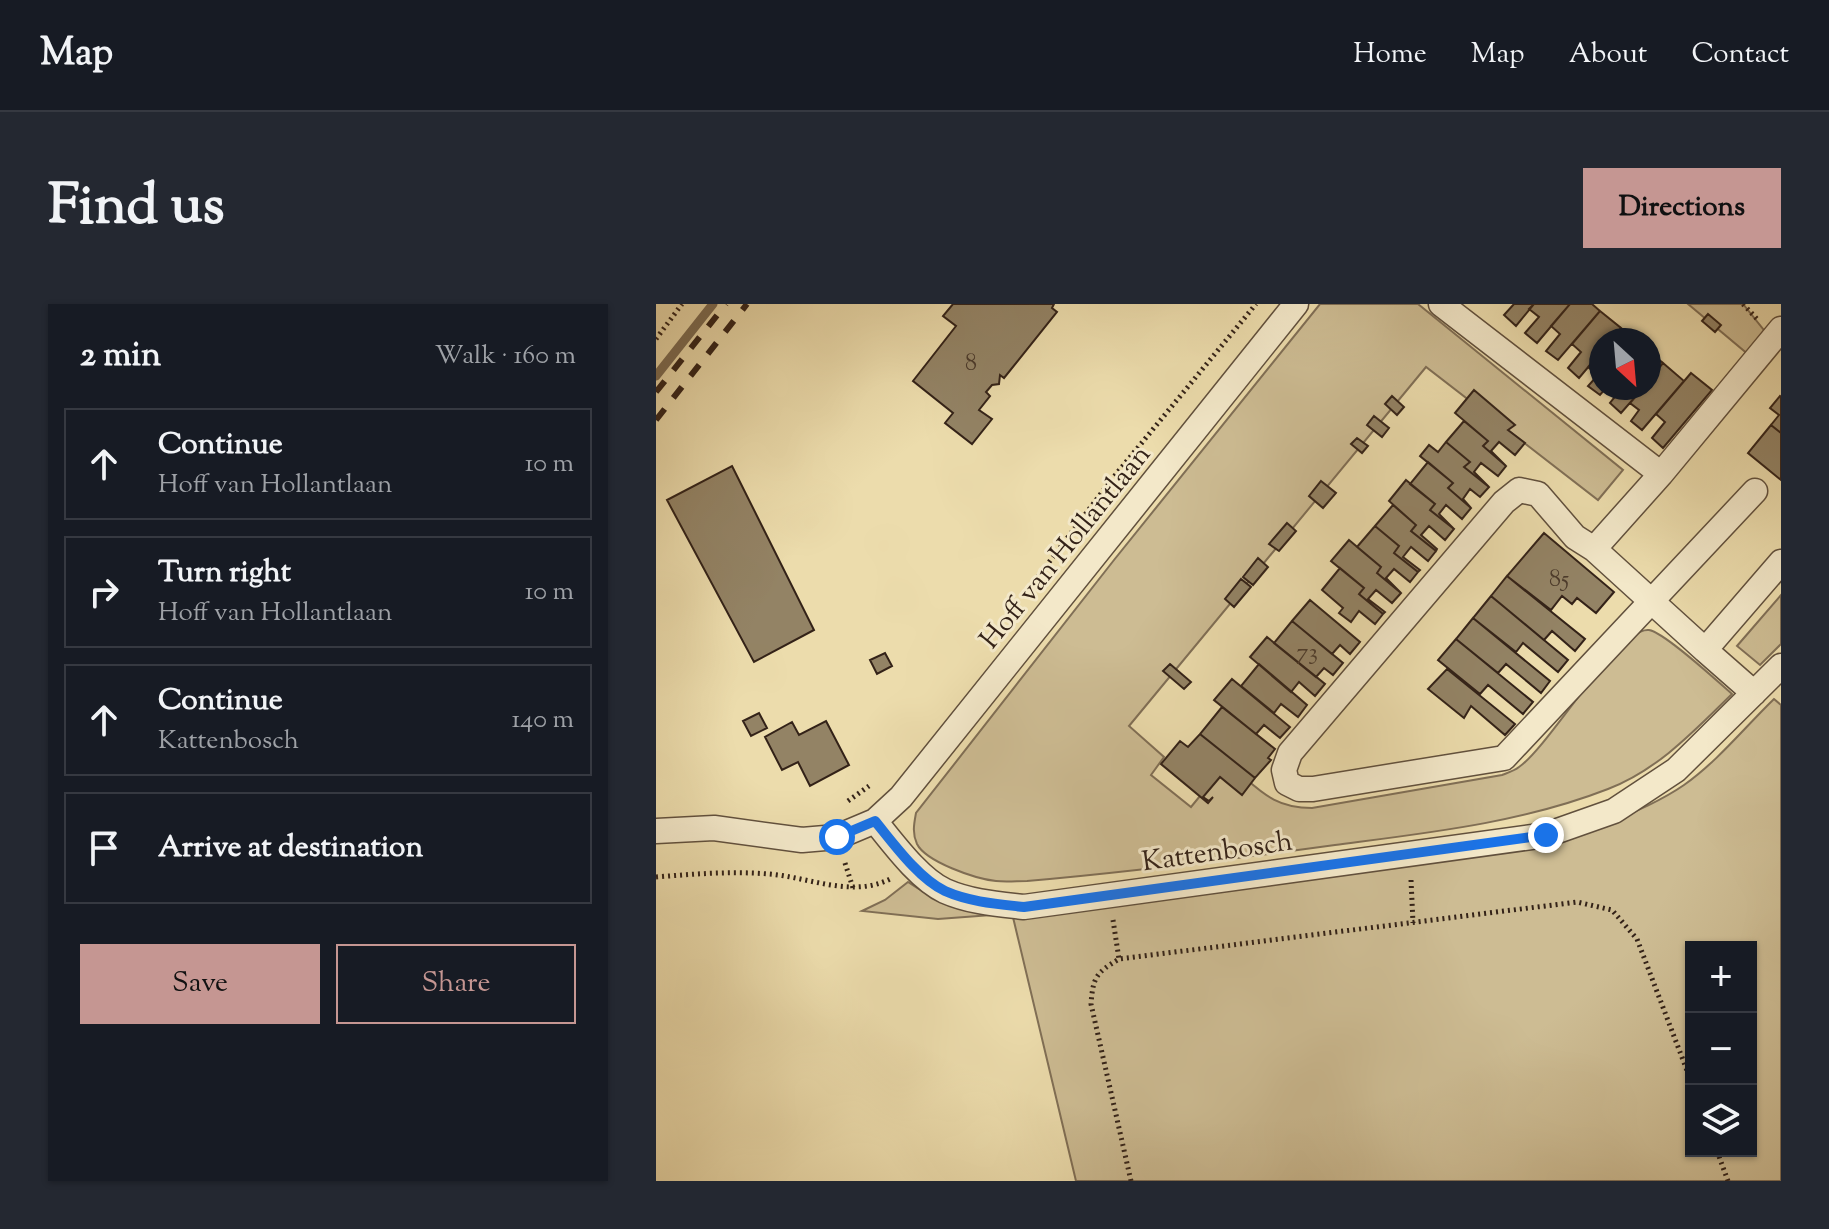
<!DOCTYPE html>
<meta charset="utf-8">
<style>
body{margin:0;font-family:"Sorts Mill Goudy",serif;background:#242831;color:#f1f3f6}
.controls{position:absolute;right:24px;bottom:24px;display:grid;overflow:hidden;border-radius:0px;box-shadow:0 2px 6px #0004}
.controls button{width:72px;height:72px;display:grid;place-items:center;padding:0;border:0;border-bottom:2px solid #363941;background:#171b24;color:#f1f3f6;font:40px sans-serif}
.compass{position:absolute;left:933px;top:24px;width:72px;height:72px;border-radius:50%;background:#171b24;box-shadow:0 2px 6px #0004;rotate:154deg}
.stop{position:absolute;width:24px;height:24px;margin:-18px;border:6px solid #1a73e8;border-radius:50%;background:#fff}
.stop.end{background:#1a73e8;border-color:#fff;box-shadow:0 2px 8px #0008}
.list{margin:0;padding:0;list-style:none}
h2{display:flex;justify-content:space-between;align-items:center;height:104px;margin:0;padding:0 32px;font-size:34px}
h2 small{font-size:26px;font-weight:400;color:#9ea1a6}
.list li{display:grid;grid-template-columns:52px 1fr auto;gap:24px;align-items:center;box-sizing:border-box;height:112px;margin:0 16px 16px;padding:0 16px;border:2px solid #363941;border-radius:0px}
.list b{display:block;font-size:30px;white-space:nowrap}
.list p{margin:0;font-size:26px;white-space:nowrap;color:#9ea1a6}
.list em{font-size:26px;font-style:normal;color:#9ea1a6}
.actions{display:flex;gap:16px;padding:24px 32px}
.actions a{flex:1;padding:18px 0;border:2px solid #c59692;border-radius:0px;text-align:center;font-size:28px;color:#c59692}
.actions .main{background:#c59692;color:#111}
.icon{flex:none;width:44px;height:44px;fill:none;stroke:currentColor;stroke-width:2;stroke-linecap:round;stroke-linejoin:round}
.map{position:relative;flex:none;width:1125px;height:877px;overflow:hidden;border-radius:0px}
header{display:flex;align-items:center;gap:48px;box-sizing:border-box;height:112px;padding:0 40px;background:#171b24;border-bottom:2px solid #363941}
header strong{font-size:38px}
nav{display:flex;gap:44px;margin-inline-start:auto;font-size:28px}
.intro{display:flex;align-items:center;justify-content:space-between;box-sizing:border-box;height:192px;padding:0 48px}
h1{margin:0;font-size:56px}
.button{padding:20px 36px;border-radius:0px;background:#c59692;color:#111;font-size:28px;font-weight:700}
main{display:flex;gap:48px;padding:0 48px}
aside{flex:1;background:#171b24;border-radius:0px;box-shadow:0 2px 6px #0004}
.map>svg:first-child{display:block}
.green{fill:#cdbc93;stroke:#806f56;stroke-width:2;fill-rule:evenodd}
.lines{fill:none;stroke-linecap:round;stroke-linejoin:round}
.stream{stroke:#7c6c53;stroke-width:9}
.building{fill:#938365;stroke:#332218;stroke-width:2}
.street-casing{stroke:#61503d;stroke-width:27}
.path{stroke:#332218;stroke-width:5;stroke-dasharray:2 4;stroke-linecap:butt}
.street{stroke:#f3e8c9;stroke-width:24}
.rail{stroke:#332218;stroke-width:6;stroke-dasharray:14 14;stroke-linecap:butt}
.route{stroke:#1a73e8;stroke-width:10}
.labels{text-anchor:middle;stroke-width:6;stroke-linejoin:round;paint-order:stroke}
.number-label{font-size:24px;fill:#4b3a2b}
.street-label{font-size:28px;fill:#332218;stroke:#f3e8c9}
</style>
<header>
<strong>Map</strong>
<nav><a>Home</a><a>Map</a><a>About</a><a>Contact</a></nav>
</header>
<div class="intro"><h1>Find us</h1><a class="button">Directions</a></div>
<main>
<aside>
<h2>2 min<small>Walk · 160 m</small></h2>
<ul class="list">
<li><svg class="icon" aria-label="ahead" viewBox="0 0 24 24"><path d="M12 20V5M6 11l6-6 6 6"/></svg><div><b>Continue</b><p>Hoff van Hollantlaan</p></div><em>10 m</em></li>
<li><svg class="icon" aria-label="right" viewBox="0 0 24 24"><path d="M7 20v-9h11M14 6l5 5-5 5"/></svg><div><b>Turn right</b><p>Hoff van Hollantlaan</p></div><em>10 m</em></li>
<li><svg class="icon" aria-label="ahead" viewBox="0 0 24 24"><path d="M12 20V5M6 11l6-6 6 6"/></svg><div><b>Continue</b><p>Kattenbosch</p></div><em>140 m</em></li>
<li><svg class="icon" aria-label="arrive" viewBox="0 0 24 24"><path d="M6 21V4h12l-3 4 3 4H6"/></svg><div><b>Arrive at destination</b></div></li>
</ul>
<div class="actions"><a class="main">Save</a><a>Share</a></div>
</aside>
<div class="map">
<svg width="1125" height="877" viewBox="0 0 1125 877">
<rect width="100%" height="100%" fill="#ecdcac"/>
<filter id="stains"><feTurbulence type="fractalNoise" baseFrequency=".0025" numOctaves="4"/><feColorMatrix values="0 0 0 0 .2 0 0 0 0 .09 0 0 0 0 .02 0 0 0 .5 -.17"/></filter>
<radialGradient id="worn" r=".72"><stop offset=".6" stop-color="#630" stop-opacity="0"/><stop offset="1" stop-color="#630" stop-opacity=".3"/></radialGradient>
<path class="green" d="M 664,0 L 762,0 L 967,166 L 942,196 L 770,63 L 473,422 L 508,453 L 495,471 L 535,503 L 571,459 C 602,483 614,504 656,504 L 846,471 C 851,469 858,467 863,463 C 893,443 963,322 993,326 C 1008,328 1061,377 1076,390 C 1039,426 1002,466 952,485 C 865,519 771,529 679,541 C 577,555 474,568 371,577 C 361,577 350,578 340,577 C 320,575 270,558 261,540 C 256,529 258,520 260,509 L 458,256 Z
M 1032,0 L 1087,0 L 1111,30 L 1093,51 Z
M 1125,291 L 1125,340 L 1104,361 L 1081,342 Z
M 1118,395 L 1125,401 L 1125,877 L 420,877 L 356,609 L 933,527 C 965,513 999,501 1028,481 C 1062,457 1089,423 1118,395 ZM 1035,643 L 1095,643 L 1095,847 L 1035,847 Z
M 252,578 C 278,596 304,606 336,611 L 282,615 L 206,607 L 229,596 Z"/>
<g class="lines">
<path class="stream" d="M 0,72 L 57,0"/>
</g>
<path class="building" d="M 297,0 L 398,0 L 396,4 L 401,8 L 348,74 L 344,71 L 343,80 L 336,81 L 330,88 L 334,92 L 323,106 L 336,115 L 316,140 L 289,119 L 297,109 L 257,77 L 300,22 L 287,12 Z
M 858,0 L 878,0 L 860,22 L 848,11 Z
M 878,0 L 914,0 L 881,39 L 869,29 L 883,13 L 873,5 Z
M 914,0 L 936,0 L 944,7 L 902,56 L 890,47 L 904,30 L 895,22 Z
M 944,7 L 965,24 L 955,36 L 945,36 L 945,48 L 923,74 L 912,64 L 925,48 L 916,40 Z
M 1052,10 L 1065,21 L 1059,28 L 1046,17 Z
M 965,24 L 979,36 L 955,36 Z
M 945,48 L 945,84 L 950,84 L 944,91 L 932,82 L 942,71 L 932,63 Z
M 993,48 L 1007,59 L 993,76 Z
M 1007,59 L 1028,77 L 986,126 L 975,117 L 983,106 L 974,99 L 987,84 L 993,84 L 993,76 Z
M 1035,69 L 1056,86 L 1007,144 L 996,134 L 1009,118 L 1000,110 Z
M 966,84 L 987,84 L 965,109 L 954,99 Z
M 818,86 L 859,121 L 852,126 L 869,139 L 859,151 L 843,138 L 835,147 L 850,162 L 827,142 L 832,137 L 799,109 Z
M 736,92 L 748,103 L 741,111 L 729,100 Z
M 1124,92 L 1125,93 L 1125,129 L 1115,121 L 1123,111 L 1114,104 Z
M 718,112 L 733,124 L 726,133 L 711,121 Z
M 808,117 L 832,137 L 827,142 L 850,162 L 842,172 L 825,159 L 818,168 L 833,183 L 808,163 L 814,158 L 790,138 Z
M 1115,121 L 1125,129 L 1125,176 L 1092,149 Z
M 701,134 L 712,142 L 706,149 L 695,140 Z
M 790,138 L 814,158 L 808,163 L 833,183 L 824,193 L 814,185 L 807,195 L 815,204 L 792,184 L 797,179 L 764,152 L 773,141 L 782,148 Z
M 772,158 L 797,179 L 792,184 L 815,204 L 806,215 L 790,201 L 783,210 L 798,225 L 774,206 L 779,200 L 754,180 Z
M 76,162 L 158,326 L 98,358 L 11,196 Z
M 750,176 L 779,200 L 774,206 L 798,225 L 789,236 L 773,222 L 765,231 L 781,245 L 780,247 L 755,227 L 760,221 L 733,197 Z
M 665,177 L 680,189 L 667,204 L 653,192 Z
M 737,201 L 760,221 L 755,227 L 780,247 L 772,257 L 755,243 L 747,253 L 764,266 L 762,268 L 738,249 L 743,242 L 719,222 Z
M 631,219 L 640,227 L 623,247 L 613,240 Z
M 719,222 L 743,242 L 738,249 L 762,268 L 754,278 L 738,265 L 730,274 L 745,289 L 721,269 L 725,263 L 701,243 Z
M 888,229 L 958,288 L 940,309 L 921,294 L 916,300 L 906,292 L 895,306 L 851,272 Z
M 693,236 L 725,263 L 721,269 L 745,289 L 736,299 L 720,286 L 712,295 L 729,308 L 727,310 L 703,290 L 708,284 L 675,257 Z
M 602,254 L 612,263 L 597,281 L 587,273 Z
M 684,264 L 708,284 L 703,290 L 727,310 L 719,320 L 703,307 L 695,318 L 683,309 L 687,304 L 666,286 Z
M 851,272 L 929,335 L 919,347 L 896,327 L 888,336 L 835,292 Z
M 585,275 L 595,283 L 578,303 L 569,295 Z
M 835,292 L 912,356 L 902,368 L 867,339 L 860,348 L 817,314 Z
M 654,296 L 704,338 L 694,350 L 684,341 L 676,350 L 636,317 Z
M 817,314 L 894,377 L 885,389 L 850,360 L 842,369 L 800,335 Z
M 636,317 L 687,359 L 677,371 L 668,364 L 660,373 L 618,339 Z
M 611,333 L 669,380 L 659,392 L 643,378 L 635,388 L 594,353 Z
M 800,335 L 877,398 L 867,410 L 832,381 L 824,390 L 782,356 Z
M 229,349 L 236,362 L 221,370 L 214,356 Z
M 514,360 L 535,378 L 528,385 L 507,367 Z
M 603,360 L 651,401 L 642,413 L 625,400 L 618,409 L 585,382 Z
M 791,365 L 859,420 L 849,431 L 815,402 L 808,414 L 772,385 Z
M 576,375 L 634,423 L 624,434 L 608,421 L 600,430 L 558,396 Z
M 566,403 L 619,445 L 612,454 L 615,456 L 599,474 L 544,430 Z
M 103,409 L 111,424 L 95,432 L 87,417 Z
M 170,417 L 193,461 L 154,482 L 142,458 L 126,466 L 109,433 L 136,418 L 143,431 Z
M 544,430 L 599,474 L 586,491 L 564,473 L 547,493 L 553,497 L 557,493 L 552,499 L 505,460 L 524,437 L 532,443 Z"/>
<g class="lines">
<g class="street-casing">
<path id="street" d="M 785,0 L 1005,170 L 938,245
M 1005,170 L 1125,25
M 1049,346 L 938,245 L 919,233 L 882,190 L 863,186 L 848,198 L 634,449 L 628,466 L 631,479 L 643,485 L 657,485 L 848,454 L 1099,187
M 1098,389 L 1049,346 L 1125,258
M 219,517 C 237,539 263,575 289,587 C 314,598 341,600 368,603 L 890,531 L 958,507 L 1020,466 L 1125,362
M 0,527 L 58,524 L 146,536 L 181,533 L 219,517 L 245,493 L 640,0"/>
</g>
<path class="path" d="M 1087,0 L 1101,15
M 0,35 L 26,0
M 375,282 L 456,175 L 600,0
M 192,497 L 213,482
M 189,559 L 197,584
M 0,573 C 38,570 75,567 113,570 C 153,573 197,595 236,574
M 755,576 L 757,619
M 457,616 L 463,655
M 1061,847 L 1072,877
M 475,877 L 435,700 C 437,673 440,669 463,655 L 921,598 L 956,606 L 981,635 L 1035,777"/>
<use href="#street" class="street"/>
<path class="rail" d="M 0,88 L 70,0
M 0,116 L 91,0"/>
</g>
<g class="lines">
<path class="route" d="M 181,533 L 219,517 C 237,539 263,575 289,587 C 314,598 341,600 368,603 L 890,531"/>
</g>
<g class="labels">
<g class="number-label">
<text x="315" y="66">8</text>
<text x="903" y="282">85</text>
<text x="651" y="355">73</text>
</g>
<g class="street-label">
<text transform="translate(408 242) rotate(-51)" y="10">Hoff van Hollantlaan</text>
<text transform="translate(561 546) rotate(-8)" y="10">Kattenbosch</text>
</g>
</g>
<rect width="100%" height="100%" filter="url(#stains)"/>
<rect width="100%" height="100%" fill="url(#worn)"/>
</svg>
<div class="controls">
<button>+</button>
<button>−</button>
<button><svg class="icon" aria-label="layers" viewBox="0 0 24 24"><path d="M12 4l9 5-9 5-9-5zM3 14l9 5 9-5"/></svg></button>
</div>
<svg class="compass" viewBox="-18 -18 36 36"><path d="M0-13l5 13h-10z" fill="#e53935"/><path d="M0 13l5-13h-10z" fill="#9ea1a6"/></svg>
<div class="stop" style="left:181px;top:533px"></div>
<div class="stop end" style="left:890px;top:531px"></div>
</div>
</main>
